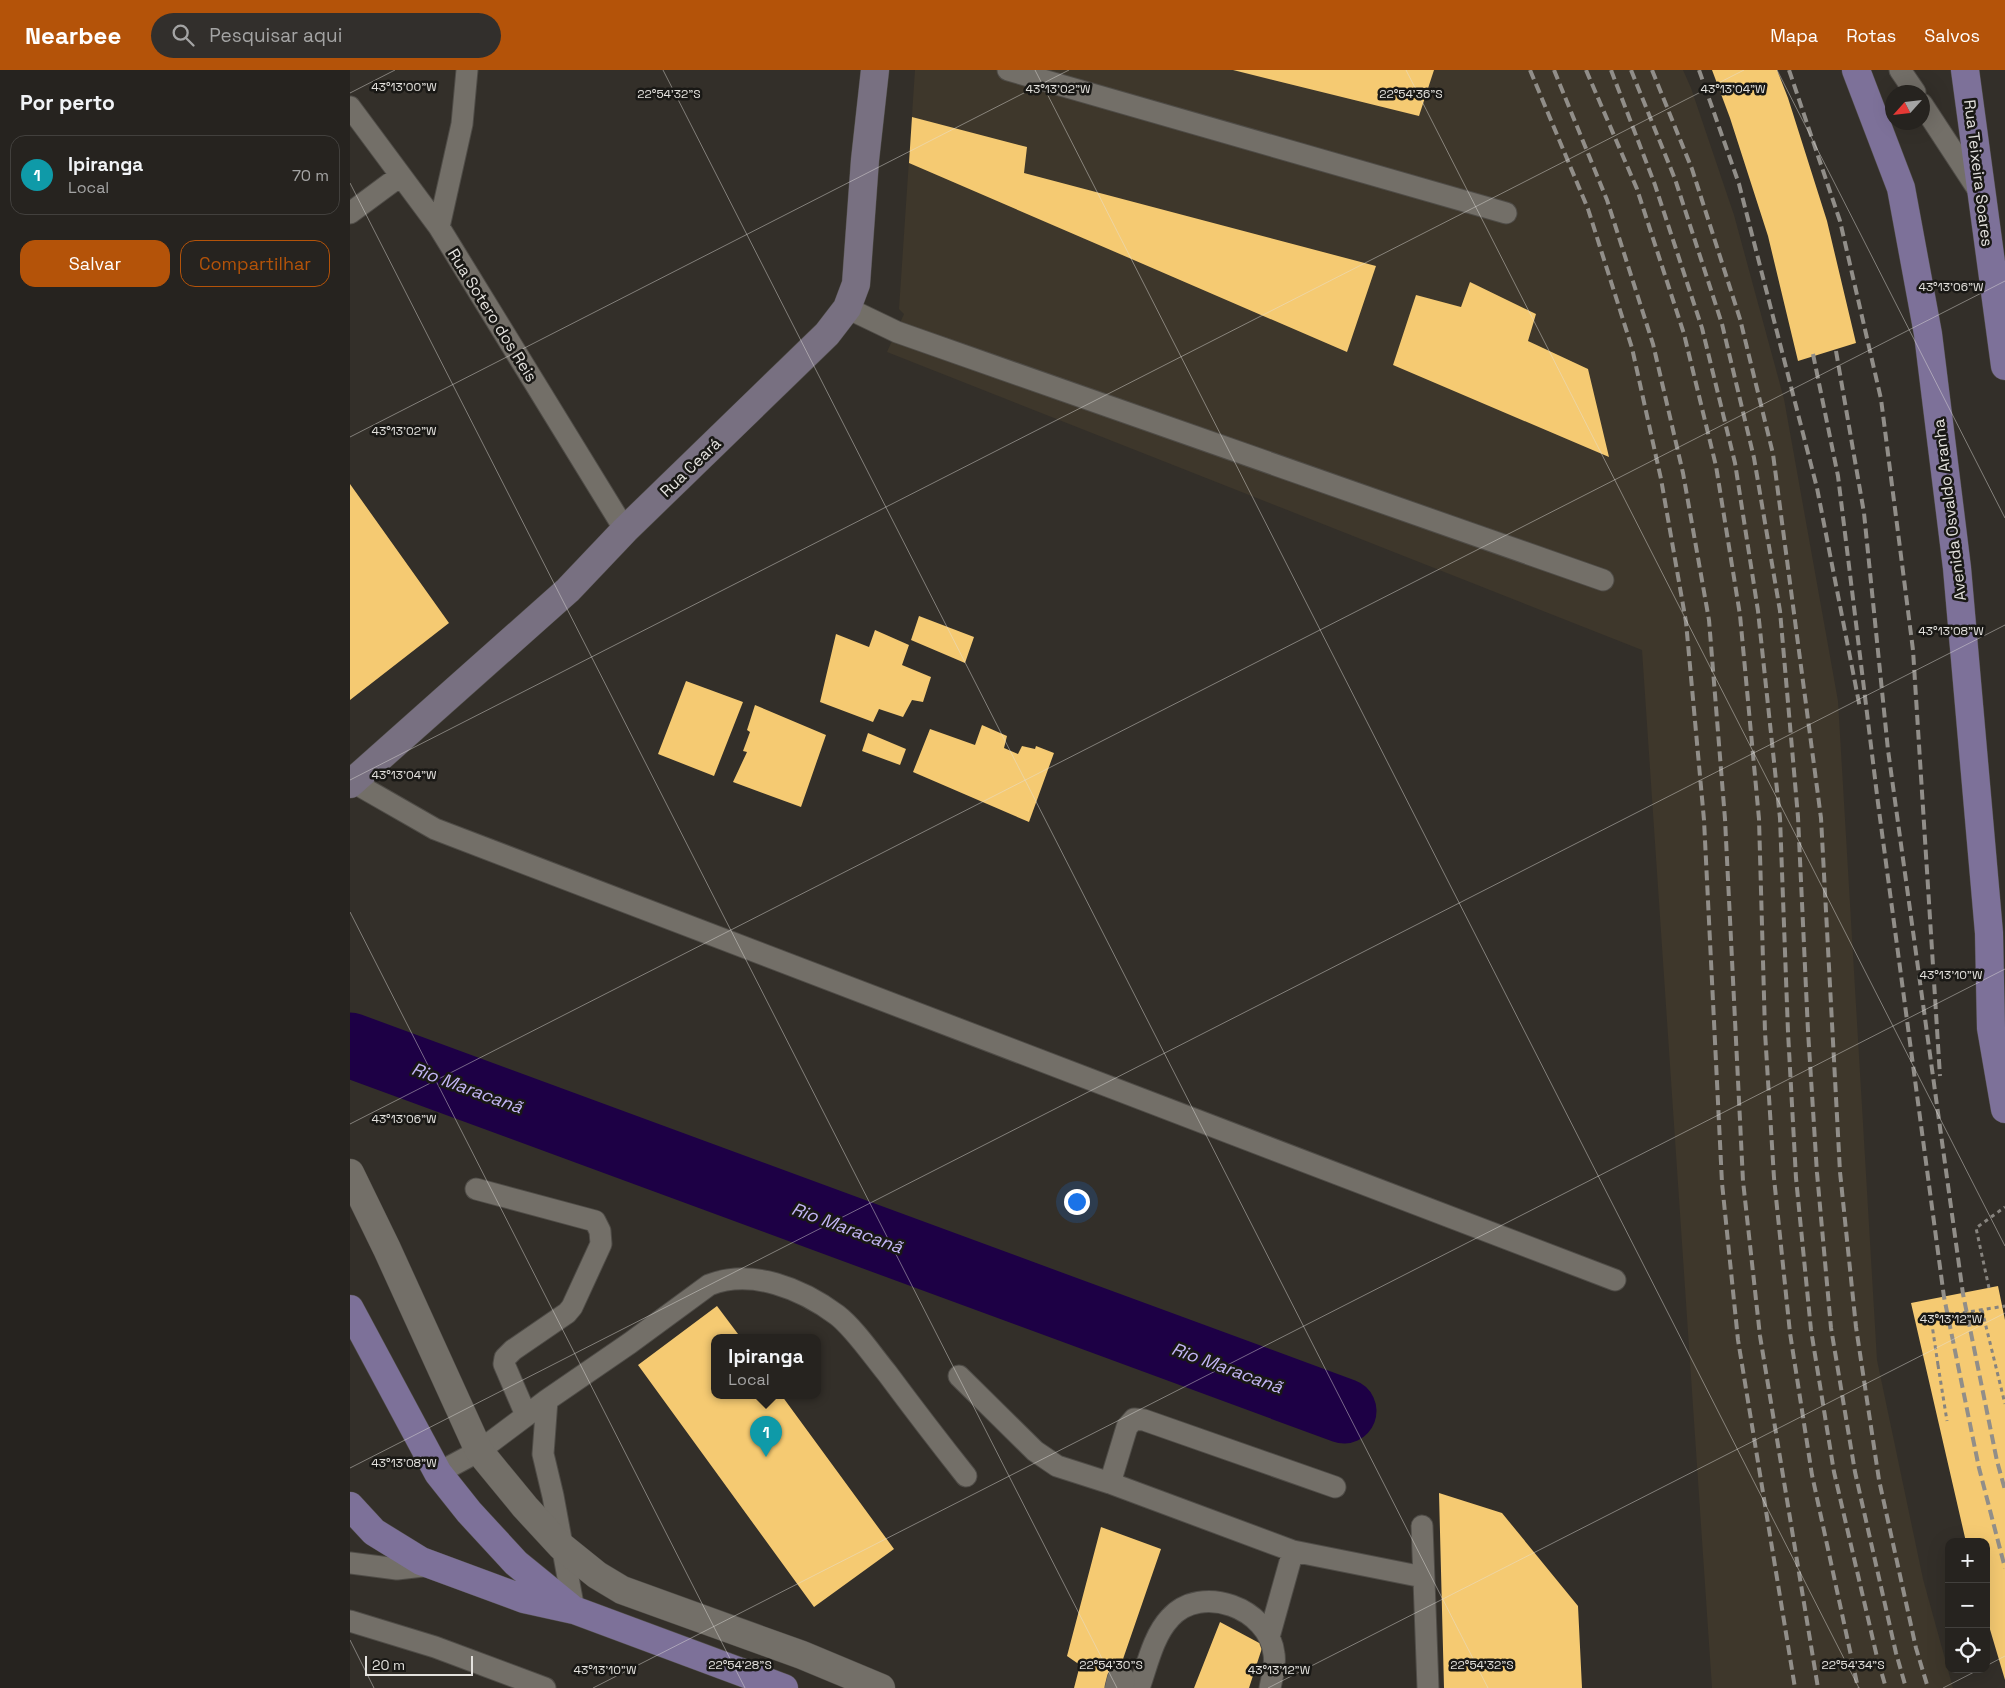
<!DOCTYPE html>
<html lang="pt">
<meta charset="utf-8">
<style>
body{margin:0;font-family:"Space Grotesk",sans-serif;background:#322f2c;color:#f1f3f6}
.controls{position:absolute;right:15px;bottom:15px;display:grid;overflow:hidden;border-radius:10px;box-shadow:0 5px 20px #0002}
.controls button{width:45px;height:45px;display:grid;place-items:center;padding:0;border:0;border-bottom:1px solid #42403d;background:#26231f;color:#f1f3f6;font:25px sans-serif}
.compass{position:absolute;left:1535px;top:15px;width:45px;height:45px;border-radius:50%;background:#26231f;box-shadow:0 5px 20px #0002;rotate:243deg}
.scale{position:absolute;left:15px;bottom:12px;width:108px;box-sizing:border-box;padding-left:5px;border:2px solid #e4e2de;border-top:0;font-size:14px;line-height:18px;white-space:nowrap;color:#e4e2de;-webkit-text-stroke:4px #191815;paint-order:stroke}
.you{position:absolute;left:726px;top:1131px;width:18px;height:18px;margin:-12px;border:4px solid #fff;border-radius:50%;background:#1a73e8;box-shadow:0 0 0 8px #1a73e833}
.badge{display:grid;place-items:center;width:32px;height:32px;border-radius:50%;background:#b45309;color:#fff;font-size:16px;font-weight:700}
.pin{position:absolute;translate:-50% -41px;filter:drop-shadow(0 1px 2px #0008)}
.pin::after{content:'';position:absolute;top:26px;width:18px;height:15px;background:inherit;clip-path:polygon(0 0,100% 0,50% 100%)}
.popup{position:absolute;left:361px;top:1264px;width:110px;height:65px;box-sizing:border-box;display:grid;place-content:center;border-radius:10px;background:#26231f;filter:drop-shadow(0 1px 4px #0005);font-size:16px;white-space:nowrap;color:#a4a4a4}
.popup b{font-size:19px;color:#f1f3f6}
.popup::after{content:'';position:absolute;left:50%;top:100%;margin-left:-10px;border:10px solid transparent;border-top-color:#26231f}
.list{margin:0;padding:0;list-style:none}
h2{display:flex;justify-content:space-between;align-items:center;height:65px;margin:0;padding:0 20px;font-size:21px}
h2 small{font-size:16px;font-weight:400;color:#a4a4a4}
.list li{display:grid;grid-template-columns:32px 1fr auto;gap:15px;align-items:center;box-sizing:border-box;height:80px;margin:0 10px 10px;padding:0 10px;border:1px solid #42403d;border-radius:15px}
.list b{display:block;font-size:19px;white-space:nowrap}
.list p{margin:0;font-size:16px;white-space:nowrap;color:#a4a4a4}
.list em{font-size:16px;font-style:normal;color:#a4a4a4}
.actions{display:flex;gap:10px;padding:15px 20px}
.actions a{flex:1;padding:11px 0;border:1px solid #b45309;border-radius:15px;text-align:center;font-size:18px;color:#b45309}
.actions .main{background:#b45309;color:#fff}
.icon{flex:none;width:28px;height:28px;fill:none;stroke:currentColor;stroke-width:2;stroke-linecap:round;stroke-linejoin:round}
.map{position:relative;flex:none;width:1655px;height:1618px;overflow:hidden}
header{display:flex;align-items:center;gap:30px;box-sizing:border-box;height:70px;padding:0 25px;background:#b45309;color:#fff}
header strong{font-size:24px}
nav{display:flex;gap:28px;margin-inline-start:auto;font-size:18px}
.search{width:350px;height:45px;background:#322f2c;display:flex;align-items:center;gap:12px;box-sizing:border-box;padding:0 18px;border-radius:28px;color:#a4a4a4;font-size:19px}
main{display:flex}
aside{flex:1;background:#26231f}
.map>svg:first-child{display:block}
.built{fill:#3e372b}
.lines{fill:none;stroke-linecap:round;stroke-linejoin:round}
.river{stroke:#1d0045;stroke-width:65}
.building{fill:#f5ca72}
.lane-casing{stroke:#4f4c47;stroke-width:23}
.street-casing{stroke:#4f4c47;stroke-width:29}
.secondary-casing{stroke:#4f4c47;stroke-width:29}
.primary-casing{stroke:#4f4c47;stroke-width:29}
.path{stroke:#87847f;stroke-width:3;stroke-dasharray:4 4;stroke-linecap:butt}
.lane{stroke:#736f68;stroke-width:21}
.street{stroke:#736f68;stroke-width:28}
.secondary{stroke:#787081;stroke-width:28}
.primary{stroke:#7d7199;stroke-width:28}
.rail{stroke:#918e89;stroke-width:4;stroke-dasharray:10 5;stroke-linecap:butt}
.path-bridge{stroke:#87847f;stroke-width:3;stroke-dasharray:4 4;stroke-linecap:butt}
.ticks{fill:none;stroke:#e4e2de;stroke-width:1;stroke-opacity:0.45}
.labels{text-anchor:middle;stroke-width:5;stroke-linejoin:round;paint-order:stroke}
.street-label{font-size:16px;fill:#e4e2de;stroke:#191815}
.water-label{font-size:18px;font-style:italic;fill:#c4b7f6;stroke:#191815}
.ticks-label{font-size:12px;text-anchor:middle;fill:#e4e2de;stroke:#191815;stroke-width:5;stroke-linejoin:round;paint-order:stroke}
</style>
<header>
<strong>Nearbee</strong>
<div class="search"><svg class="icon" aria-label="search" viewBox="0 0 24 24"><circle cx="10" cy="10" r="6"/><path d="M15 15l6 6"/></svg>Pesquisar aqui</div>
<nav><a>Mapa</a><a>Rotas</a><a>Salvos</a></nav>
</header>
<main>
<aside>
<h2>Por perto<small></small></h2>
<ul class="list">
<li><span class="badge" style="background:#0f9aa8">1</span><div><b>Ipiranga</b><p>Local</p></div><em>70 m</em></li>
</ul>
<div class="actions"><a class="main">Salvar</a><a>Compartilhar</a></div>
</aside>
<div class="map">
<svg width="1655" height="1618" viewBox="0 0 1655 1618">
<rect width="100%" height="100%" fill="#332f29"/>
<path class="built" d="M 565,0 L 1333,0 L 1341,18 L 1384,145 L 1434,329 L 1488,631 L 1527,1290 L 1573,1509 L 1603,1618 L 1362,1618 L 1292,580 L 537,282 L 554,244 L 549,239 Z"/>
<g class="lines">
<path class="river" d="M 0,975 L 994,1341"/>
</g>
<path class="building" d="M 883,0 L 1084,0 L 1069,46 Z
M 1362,0 L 1427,0 L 1438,28 L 1477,151 L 1506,273 L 1448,291 L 1418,166 L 1380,48 Z
M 562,47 L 677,77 L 674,103 L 1026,196 L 997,282 L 559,93 Z
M 1120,212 L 1186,244 L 1178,271 L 1238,299 L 1259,387 L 1043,295 L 1066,225 L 1111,237 Z
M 0,414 L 99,553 L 0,630 Z
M 569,546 L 624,567 L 615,593 L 561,570 Z
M 525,560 L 559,575 L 552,595 L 581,607 L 573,632 L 562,630 L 553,647 L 529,639 L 523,652 L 470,632 L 486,564 L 519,577 Z
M 336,611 L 393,632 L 364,706 L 308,684 Z
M 405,635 L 476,665 L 451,737 L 383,712 L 397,682 L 393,681 L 400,662 L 397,660 Z
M 632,655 L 657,666 L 654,678 L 668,684 L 672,676 L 685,679 L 686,676 L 704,683 L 679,752 L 563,702 L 580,659 L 625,675 Z
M 518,663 L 556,679 L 550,695 L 512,681 Z
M 1648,1216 L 1655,1250 L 1655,1610 L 1636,1546 L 1636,1472 L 1616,1472 L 1561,1233 Z
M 367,1236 L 391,1268 L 365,1268 L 365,1326 L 432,1326 L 544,1479 L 464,1537 L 288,1295 Z
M 1089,1423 L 1152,1443 L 1228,1536 L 1232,1618 L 1094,1618 Z
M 751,1457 L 811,1479 L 763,1618 L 724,1618 L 730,1595 L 717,1586 Z
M 870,1552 L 913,1575 L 899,1618 L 844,1618 Z"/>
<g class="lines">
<g class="lane-casing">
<path id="lane" d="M 658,0 L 1156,143
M 1550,0 L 1565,22
M 1572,34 L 1629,121
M 0,37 L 89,157 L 275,460
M 0,143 L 50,106
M 89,157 L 112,54 L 117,0
M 497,238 L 547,262 L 1253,510
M 3,712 L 85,759 L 1265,1210
M 126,1119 L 245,1151 L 250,1161 L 251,1174 L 222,1237 L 217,1243 L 163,1280 L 155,1288 L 154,1294 L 176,1345
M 609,1306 L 685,1381 L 707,1396 L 760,1413 L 943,1481 L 919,1567
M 197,1330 L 193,1384 L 203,1426 L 224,1540
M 88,1403 L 129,1381 L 197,1330 L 280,1273 L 359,1215 C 402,1198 452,1219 487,1245 C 504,1258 523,1286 537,1303 C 563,1338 589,1372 616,1406
M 760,1413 L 777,1357 L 784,1349 L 794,1350 L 985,1417
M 1072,1456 L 1078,1618
M 943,1481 L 1073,1507
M 0,1493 L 47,1499 L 82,1495
M 0,1551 L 85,1577 L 195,1618
M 789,1618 C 797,1596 803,1566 820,1548 C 851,1513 919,1538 924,1584 C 926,1595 922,1607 920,1618"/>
</g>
<g class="street-casing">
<path id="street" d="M 0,1103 L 37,1179 L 129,1381 L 175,1437 L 211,1476 L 247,1505 L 272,1520 L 452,1585 L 531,1618
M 769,1618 L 771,1610"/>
</g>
<g class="secondary-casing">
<path id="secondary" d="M 0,714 L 218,520 L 275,460 L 477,264 L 497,238 L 506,214 L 515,90 L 525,0"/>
</g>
<g class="primary-casing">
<path id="primary" d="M 1506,0 L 1551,118 L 1578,264 L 1607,498 L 1639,863 L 1641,958 L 1655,1039
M 1615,0 L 1655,296
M 0,1239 L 88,1403 L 119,1442 L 166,1493 L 220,1537
M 0,1436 L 24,1462 L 71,1491 L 174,1529 L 224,1540 L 434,1618"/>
</g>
<path class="path" d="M 1639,1218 L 1626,1158 L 1655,1137
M 1632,1240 L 1655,1334
M 1588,1295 L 1597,1351"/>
<use href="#lane" class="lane"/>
<use href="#street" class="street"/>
<use href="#secondary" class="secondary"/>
<use href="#primary" class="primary"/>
<path class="rail" d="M 1180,0 L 1238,139 L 1282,278 L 1311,409 L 1336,552 L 1354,750 L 1372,1113 L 1388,1270 L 1445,1618
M 1204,0 L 1257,130 L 1303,274 L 1333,403 L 1359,550 L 1375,749 L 1393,1111 L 1410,1266 L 1468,1618
M 1236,0 L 1287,119 L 1334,264 L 1366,396 L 1390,545 L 1409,749 L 1415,962 L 1424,1108 L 1440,1263 L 1462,1405 L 1508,1618
M 1261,0 L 1305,115 L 1352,258 L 1385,393 L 1408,541 L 1430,748 L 1438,962 L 1446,1108 L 1461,1260 L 1484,1402 L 1527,1587 L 1536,1618
M 1281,0 L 1325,109 L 1372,254 L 1404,388 L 1430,541 L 1448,747 L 1458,961 L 1467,1103 L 1481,1258 L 1505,1402 L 1546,1583 L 1556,1618
M 1302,0 L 1342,99 L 1390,249 L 1423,384 L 1471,748 L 1490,1102 L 1506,1257 L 1529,1410 L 1566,1578 L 1578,1618
M 1349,0 L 1389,114 L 1467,418 L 1510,638
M 1439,0 L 1490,151 L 1531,329 L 1563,580 L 1590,1006
M 1486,281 L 1514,443 L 1538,680 L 1613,1224 L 1647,1391 L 1655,1420
M 1463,284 L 1488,406 L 1528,733 L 1594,1227 L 1629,1398 L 1655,1498"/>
<path class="path-bridge" d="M 1588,1295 L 1581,1248 L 1655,1236"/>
</g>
<path class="ticks" d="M 313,0 L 1138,1618M 685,0 L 1509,1618M 1056,0 L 1655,1176M 1427,0 L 1655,448M 0,23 L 45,0M 0,113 L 767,1618M 0,367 L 719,0M 0,710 L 1394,0M 0,842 L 395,1618M 0,1054 L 1655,211M 0,1398 L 1655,555M 0,1570 L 24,1618M 1636,1596 L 1655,1586M 243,1618 L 1655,899M 918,1618 L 1655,1243M 1593,1618 L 1630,1599"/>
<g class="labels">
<g class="street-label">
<text transform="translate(1629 103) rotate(83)" y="6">Rua Teixeira Soares</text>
<text transform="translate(143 245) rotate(58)" y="6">Rua Sotero dos Reis</text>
<text transform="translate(340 397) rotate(-44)" y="6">Rua Ceará</text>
<text transform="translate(1599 440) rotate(-97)" y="6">Avenida Osvaldo Aranha</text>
</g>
<g class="water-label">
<text transform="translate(117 1018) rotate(20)" y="6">Rio Maracanã</text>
<text transform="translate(497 1158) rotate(20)" y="6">Rio Maracanã</text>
<text transform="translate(877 1298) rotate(20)" y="6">Rio Maracanã</text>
</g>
</g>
<g class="ticks-label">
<text x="54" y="21">43°13'00"W</text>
<text x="708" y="23">43°13'02"W</text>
<text x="1383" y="23">43°13'04"W</text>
<text x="319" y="28">22°54'32"S</text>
<text x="1061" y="28">22°54'36"S</text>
<text x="1601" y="221">43°13'06"W</text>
<text x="54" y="365">43°13'02"W</text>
<text x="1601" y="565">43°13'08"W</text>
<text x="54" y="709">43°13'04"W</text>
<text x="1601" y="909">43°13'10"W</text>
<text x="54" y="1053">43°13'06"W</text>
<text x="1601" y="1253">43°13'12"W</text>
<text x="54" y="1397">43°13'08"W</text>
<text x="390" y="1599">22°54'28"S</text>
<text x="761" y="1599">22°54'30"S</text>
<text x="1132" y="1599">22°54'32"S</text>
<text x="1503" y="1599">22°54'34"S</text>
<text x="255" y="1604">43°13'10"W</text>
<text x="929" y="1604">43°13'12"W</text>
</g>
</svg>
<div class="controls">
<button>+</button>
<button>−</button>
<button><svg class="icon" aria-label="locate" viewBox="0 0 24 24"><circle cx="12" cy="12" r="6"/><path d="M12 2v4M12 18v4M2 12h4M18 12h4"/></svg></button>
</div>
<svg class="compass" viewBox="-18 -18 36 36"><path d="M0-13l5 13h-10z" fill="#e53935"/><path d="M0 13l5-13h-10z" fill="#a4a4a4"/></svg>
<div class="scale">20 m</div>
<div class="you"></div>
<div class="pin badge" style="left:416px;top:1387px;background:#0f9aa8">1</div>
<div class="popup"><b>Ipiranga</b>Local</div>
</div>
</main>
